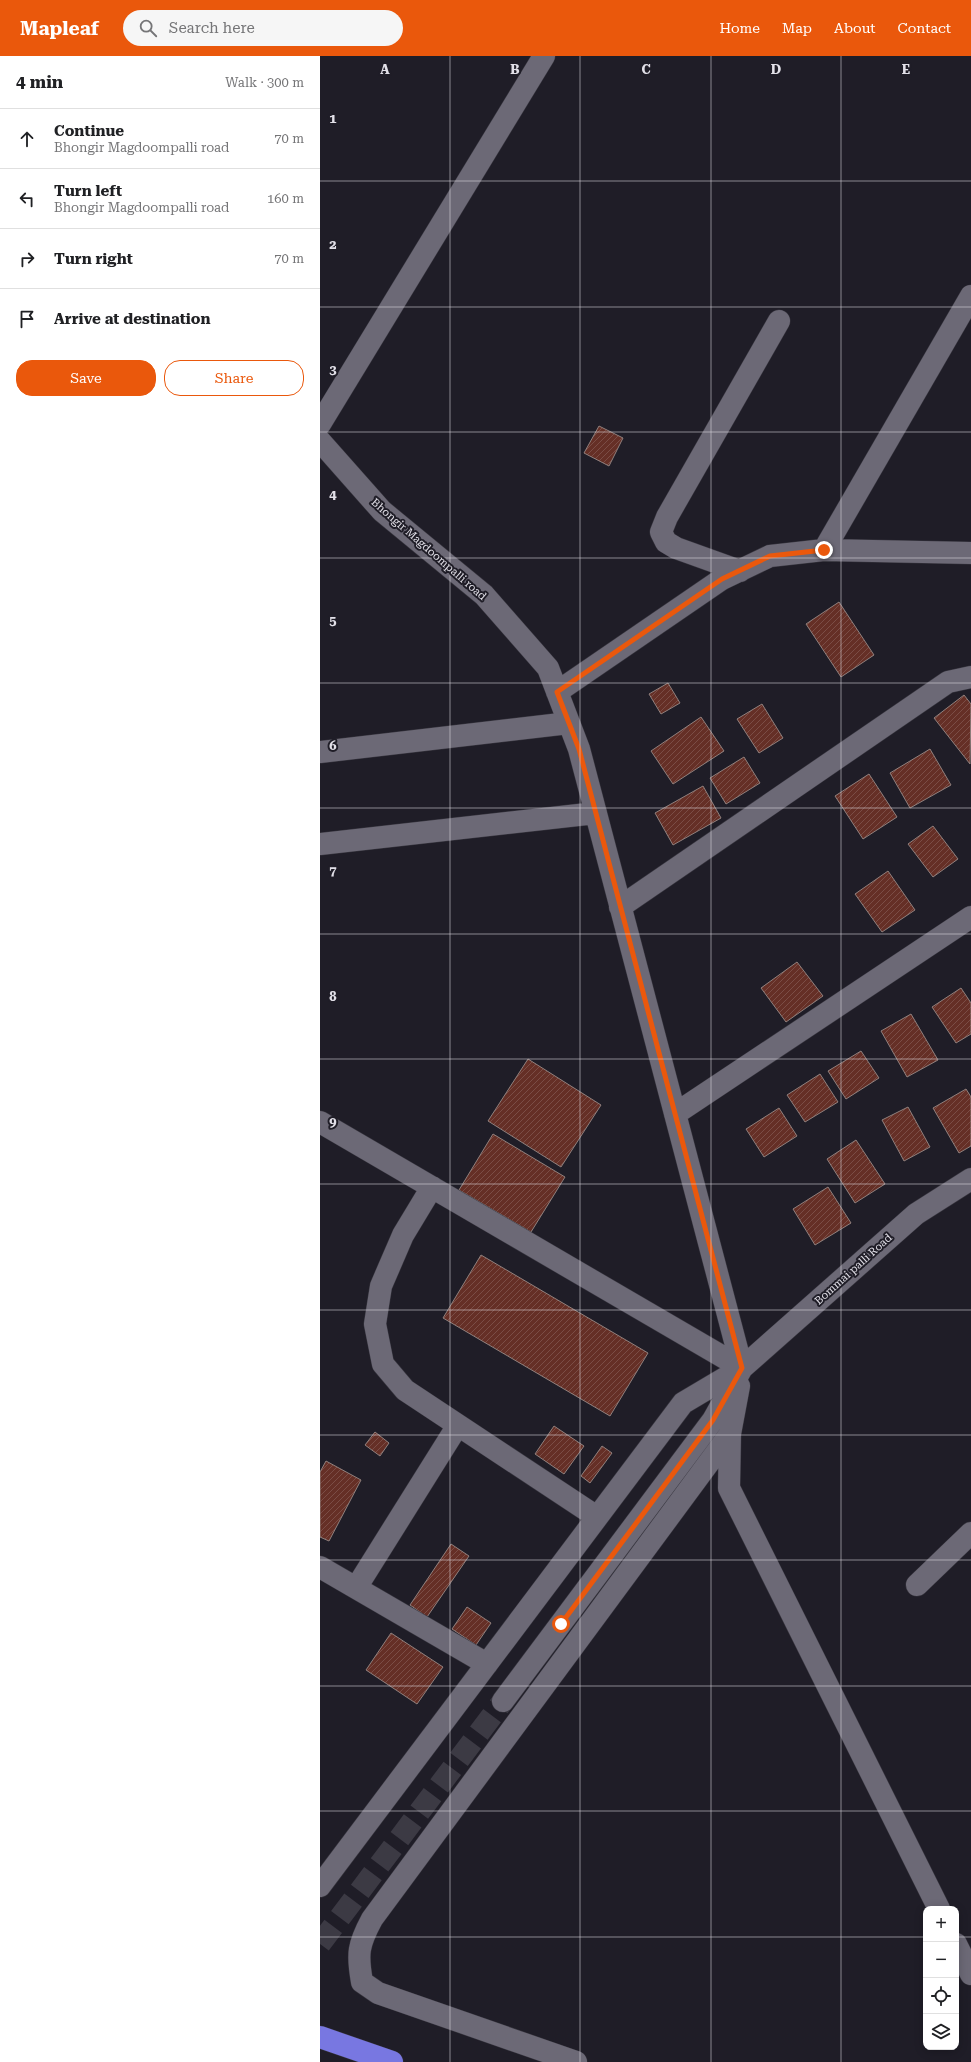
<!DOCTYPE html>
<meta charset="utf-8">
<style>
body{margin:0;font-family:"Roboto Serif",serif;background:#f6f6f6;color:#202124}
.controls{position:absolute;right:12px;bottom:12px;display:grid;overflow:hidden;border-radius:8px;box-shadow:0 2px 10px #0003}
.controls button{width:36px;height:36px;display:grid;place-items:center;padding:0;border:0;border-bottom:1px solid #e0e0e0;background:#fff;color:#202124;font:20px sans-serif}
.stop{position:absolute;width:12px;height:12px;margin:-9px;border:3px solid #ea580c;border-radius:50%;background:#fff}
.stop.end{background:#ea580c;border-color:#fff;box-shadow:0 1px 4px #0008}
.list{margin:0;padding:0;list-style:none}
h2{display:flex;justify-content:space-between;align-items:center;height:52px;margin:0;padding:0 16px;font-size:17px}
h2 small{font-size:13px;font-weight:400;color:#757577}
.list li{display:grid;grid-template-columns:26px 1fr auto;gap:12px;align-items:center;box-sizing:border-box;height:60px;padding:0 16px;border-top:1px solid #e0e0e0}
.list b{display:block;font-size:15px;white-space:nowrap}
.list p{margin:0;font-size:13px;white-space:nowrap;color:#757577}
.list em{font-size:13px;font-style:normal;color:#757577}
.actions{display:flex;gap:8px;padding:12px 16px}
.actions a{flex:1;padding:9px 0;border:1px solid #ea580c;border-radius:16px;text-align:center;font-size:14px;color:#ea580c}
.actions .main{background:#ea580c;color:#fff}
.icon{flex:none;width:22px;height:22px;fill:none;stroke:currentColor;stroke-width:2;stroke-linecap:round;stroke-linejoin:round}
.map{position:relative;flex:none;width:651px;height:2006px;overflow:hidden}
header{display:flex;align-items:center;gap:24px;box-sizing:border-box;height:56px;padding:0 20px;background:#ea580c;color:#fff}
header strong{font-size:19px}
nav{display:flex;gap:22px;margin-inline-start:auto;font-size:14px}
.search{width:280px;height:36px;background:#f6f6f6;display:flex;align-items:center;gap:10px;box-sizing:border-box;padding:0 14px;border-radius:22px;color:#757577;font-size:15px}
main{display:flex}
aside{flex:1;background:#fff}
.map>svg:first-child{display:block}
.building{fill:url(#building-hatch);stroke:#90807d}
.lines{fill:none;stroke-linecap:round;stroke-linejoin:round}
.minor-tunnel{stroke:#3c3a44;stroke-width:22;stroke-dasharray:22 11;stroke-linecap:butt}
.minor-casing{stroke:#393740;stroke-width:23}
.highway-casing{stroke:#393740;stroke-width:23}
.minor{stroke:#6c6976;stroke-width:22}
.highway{stroke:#7877e1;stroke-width:22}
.route{stroke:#ea580c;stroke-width:5}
.grid{fill:none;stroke:#e2e0e8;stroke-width:1;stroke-opacity:0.55}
.labels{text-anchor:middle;stroke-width:4;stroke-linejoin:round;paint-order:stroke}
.street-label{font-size:11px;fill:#e2e0e8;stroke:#1f1d27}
.grid-label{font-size:13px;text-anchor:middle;font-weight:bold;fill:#e2e0e8;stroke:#1f1d27;stroke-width:4;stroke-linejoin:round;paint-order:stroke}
</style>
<header>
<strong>Mapleaf</strong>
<div class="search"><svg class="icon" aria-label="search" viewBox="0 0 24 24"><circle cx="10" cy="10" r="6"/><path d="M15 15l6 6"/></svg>Search here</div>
<nav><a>Home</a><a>Map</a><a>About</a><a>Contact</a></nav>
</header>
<main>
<aside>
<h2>4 min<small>Walk · 300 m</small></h2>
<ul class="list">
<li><svg class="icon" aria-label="ahead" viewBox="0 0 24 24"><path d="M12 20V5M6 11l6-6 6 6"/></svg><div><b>Continue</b><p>Bhongir Magdoompalli road</p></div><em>70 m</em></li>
<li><svg class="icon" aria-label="left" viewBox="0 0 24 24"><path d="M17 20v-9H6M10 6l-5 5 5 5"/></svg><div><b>Turn left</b><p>Bhongir Magdoompalli road</p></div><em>160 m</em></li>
<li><svg class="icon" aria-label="right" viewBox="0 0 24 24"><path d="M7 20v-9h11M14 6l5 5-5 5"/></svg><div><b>Turn right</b></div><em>70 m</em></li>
<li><svg class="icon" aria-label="arrive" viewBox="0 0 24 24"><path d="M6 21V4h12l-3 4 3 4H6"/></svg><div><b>Arrive at destination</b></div></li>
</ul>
<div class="actions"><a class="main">Save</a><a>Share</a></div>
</aside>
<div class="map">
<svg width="651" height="2006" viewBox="0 0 651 2006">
<defs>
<pattern id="building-hatch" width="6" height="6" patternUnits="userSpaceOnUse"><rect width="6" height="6" fill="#652f26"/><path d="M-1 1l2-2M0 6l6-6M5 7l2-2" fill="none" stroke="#7b4d46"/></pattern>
</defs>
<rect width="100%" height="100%" fill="#1f1d27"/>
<path class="building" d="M 279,370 L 303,382 L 289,410 L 264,397 Z
M 519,546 L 554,599 L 521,621 L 486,568 Z
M 348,627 L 360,647 L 341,658 L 329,638 Z
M 644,639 L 651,648 L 650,708 L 614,662 Z
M 442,648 L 463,682 L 439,697 L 417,663 Z
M 381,661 L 404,695 L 353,728 L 331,695 Z
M 610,693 L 631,729 L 590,752 L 570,717 Z
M 424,701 L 440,727 L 406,748 L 390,722 Z
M 549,718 L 577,761 L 543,783 L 515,740 Z
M 383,730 L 401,762 L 353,789 L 335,757 Z
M 613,770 L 638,803 L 613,821 L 588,788 Z
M 568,815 L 595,854 L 562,876 L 535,838 Z
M 477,906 L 503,940 L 466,966 L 441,932 Z
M 641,932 L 651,947 L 651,978 L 636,987 L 612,951 Z
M 591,958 L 618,1004 L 587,1021 L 561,975 Z
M 541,995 L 559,1022 L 526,1043 L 508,1015 Z
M 208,1003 L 281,1049 L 241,1111 L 168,1065 Z
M 500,1018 L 518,1046 L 485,1066 L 467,1039 Z
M 646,1033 L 651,1041 L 651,1090 L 639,1097 L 613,1052 Z
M 588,1051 L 610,1091 L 584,1105 L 562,1064 Z
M 459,1052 L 477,1080 L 444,1101 L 426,1073 Z
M 173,1078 L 245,1121 L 211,1176 L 139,1134 Z
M 536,1084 L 565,1128 L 535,1147 L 507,1103 Z
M 508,1131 L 531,1167 L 495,1189 L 473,1153 Z
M 161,1199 L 328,1297 L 290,1360 L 123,1262 Z
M 234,1370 L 264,1390 L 244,1418 L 215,1398 Z
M 55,1376 L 69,1387 L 60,1400 L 45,1389 Z
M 282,1390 L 292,1397 L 270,1427 L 261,1420 Z
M 6,1405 L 41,1424 L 9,1485 L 0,1481 L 0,1416 Z
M 131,1488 L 149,1500 L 107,1561 L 90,1549 Z
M 147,1551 L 171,1567 L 156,1589 L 132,1573 Z
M 71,1577 L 123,1611 L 97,1648 L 46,1614 Z"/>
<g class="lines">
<path class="minor-tunnel" d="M 0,1888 L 183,1645"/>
<g class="minor-casing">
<path id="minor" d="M 0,368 L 224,0
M 0,385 L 62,455 L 164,539 L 228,612 L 259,693 L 422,1312 L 393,1364 L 183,1645
M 504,494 L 651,240
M 420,515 L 356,492 L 346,486 L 341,476 L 347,461 L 459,265
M 237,636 L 402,523 L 450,500 L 504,494 L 651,497
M 0,696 L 249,667
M 0,788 L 276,757
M 300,851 L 628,626 L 651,621
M 355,1058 L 651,861
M 0,1066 L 422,1312
M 112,1131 L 83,1179 L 61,1230 L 55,1268 L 63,1308 L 85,1334 L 277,1461
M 410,1378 L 409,1432 L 619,1853
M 0,1511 L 167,1608
M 597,1529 L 651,1477
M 36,1532 L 138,1369
M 0,1830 L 363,1347 L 422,1312 L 596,1158 L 651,1123
M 636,1888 L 651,1918
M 256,2006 L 58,1937 L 42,1926 C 37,1898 38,1889 52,1863 L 410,1378 L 419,1330"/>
</g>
<g class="highway-casing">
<path id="highway" d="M 0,1981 L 72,2006"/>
</g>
<use href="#minor" class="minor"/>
<use href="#highway" class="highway"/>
</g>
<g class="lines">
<path class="route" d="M 241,1568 L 393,1364 L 422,1312 L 259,693 L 237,636 L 402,523 L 450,500 L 504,494"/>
</g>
<path class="grid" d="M 130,0 L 130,2006M 260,0 L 260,2006M 391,0 L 391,2006M 521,0 L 521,2006M 0,125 L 651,125M 0,251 L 651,251M 0,376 L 651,376M 0,502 L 651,502M 0,627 L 651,627M 0,752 L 651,752M 0,878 L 651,878M 0,1003 L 651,1003M 0,1128 L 651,1128M 0,1254 L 651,1254M 0,1379 L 651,1379M 0,1504 L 651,1504M 0,1630 L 651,1630M 0,1755 L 651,1755M 0,1881 L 606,1881M 636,1881 L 651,1881"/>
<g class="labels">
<g class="street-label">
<text transform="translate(109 493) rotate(41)" y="4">Bhongir Magdoompalli road</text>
<text transform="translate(533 1213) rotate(-42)" y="4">Bommai palli Road</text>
</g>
</g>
<g class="grid-label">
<text x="65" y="18">A</text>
<text x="195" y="18">B</text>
<text x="326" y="18">C</text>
<text x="456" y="18">D</text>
<text x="586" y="18">E</text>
<text x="13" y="67">1</text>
<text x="13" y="193">2</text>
<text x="13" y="318">3</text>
<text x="13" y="443">4</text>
<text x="13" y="569">5</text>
<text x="13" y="694">6</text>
<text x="13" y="819">7</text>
<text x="13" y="945">8</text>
<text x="13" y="1070">9</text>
</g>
</svg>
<div class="controls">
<button>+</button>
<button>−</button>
<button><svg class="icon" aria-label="locate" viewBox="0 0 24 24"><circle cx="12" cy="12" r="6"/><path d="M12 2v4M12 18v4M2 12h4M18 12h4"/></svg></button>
<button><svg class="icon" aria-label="layers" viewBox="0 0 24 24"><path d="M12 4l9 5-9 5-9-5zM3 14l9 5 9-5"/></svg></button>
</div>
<div class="stop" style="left:241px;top:1568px"></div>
<div class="stop end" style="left:504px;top:494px"></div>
</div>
</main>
